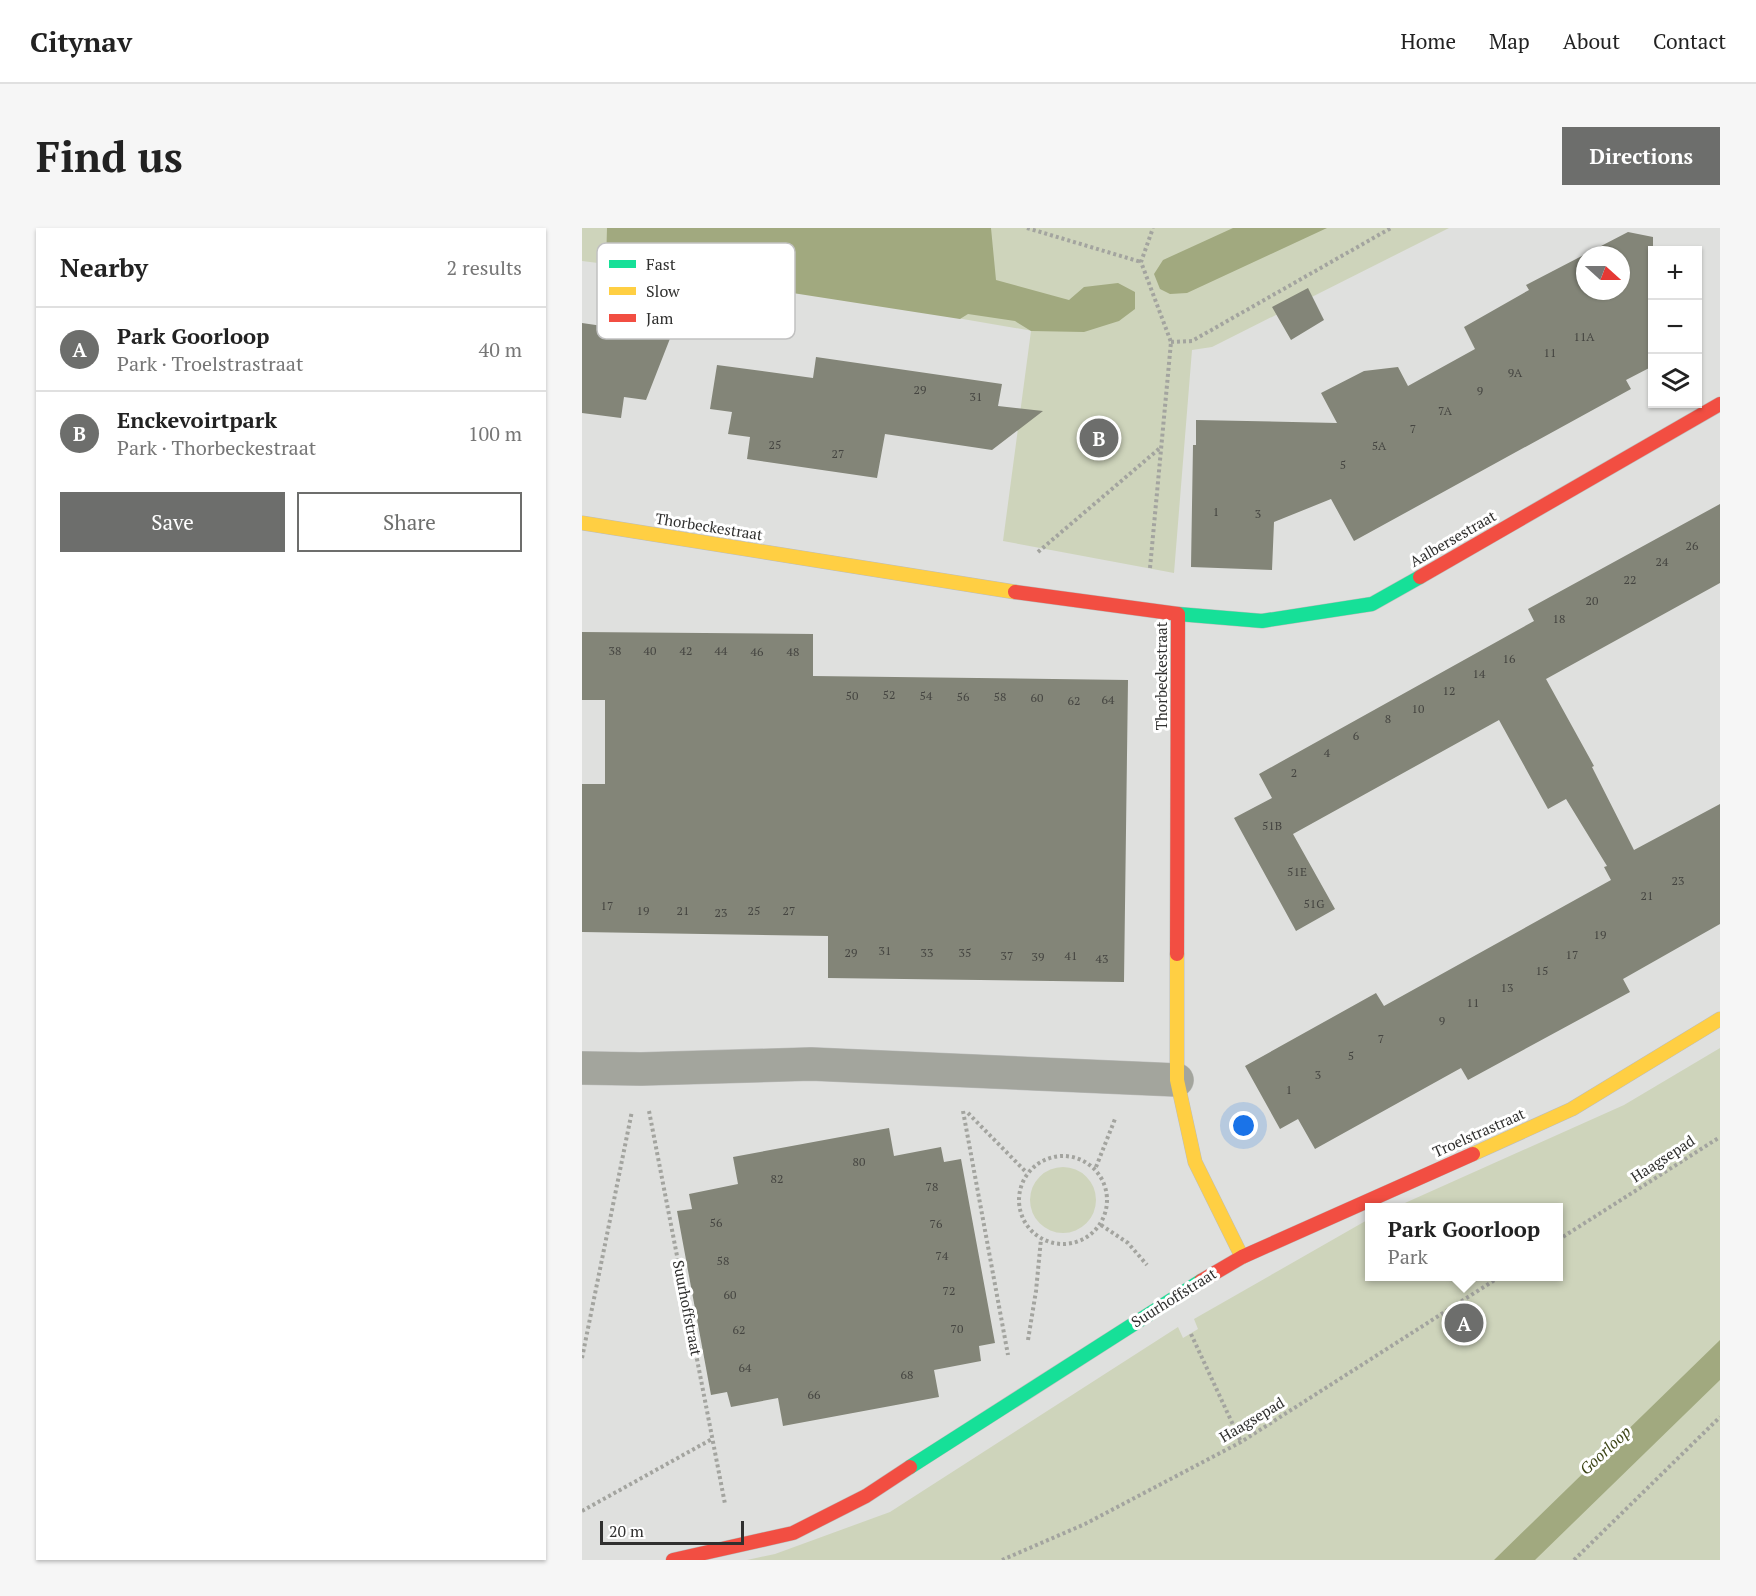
<!DOCTYPE html>
<meta charset="utf-8">
<style>
body{margin:0;font-family:"PT Serif",serif;background:#f6f6f6;color:#222}
.controls{position:absolute;right:18px;top:18px;display:grid;overflow:hidden;border-radius:0px;box-shadow:0 2px 4px #0004}
.controls button{width:54px;height:54px;display:grid;place-items:center;padding:0;border:0;border-bottom:2px solid #e0e0e0;background:#fff;color:#222;font:30px sans-serif}
.compass{position:absolute;left:994px;top:18px;width:54px;height:54px;border-radius:50%;background:#fff;box-shadow:0 2px 4px #0004;rotate:111deg}
.scale{position:absolute;left:18px;bottom:15px;width:144px;box-sizing:border-box;padding-left:6px;border:3px solid #30302f;border-top:0;font-size:16px;line-height:21px;white-space:nowrap;color:#30302f;-webkit-text-stroke:4px #fff;paint-order:stroke}
.you{position:absolute;left:662px;top:898px;width:21px;height:21px;margin:-15px;border:4px solid #fff;border-radius:50%;background:#1a73e8;box-shadow:0 0 0 9px #1a73e833}
.badge{display:grid;place-items:center;width:39px;height:39px;border-radius:50%;background:#6d6e6c;color:#fff;font-size:20px;font-weight:700}
.pin{position:absolute;translate:-50% -50%;border:3px solid #fff;box-shadow:0 2px 6px #0006}
.popup{position:absolute;left:783px;top:975px;width:198px;height:78px;box-sizing:border-box;display:grid;place-content:center;border-radius:0px;background:#fff;filter:drop-shadow(0 2px 4px #0005);font-size:20px;white-space:nowrap;color:#767676}
.popup b{font-size:22px;color:#222}
.popup::after{content:'';position:absolute;left:50%;top:100%;margin-left:-12px;border:12px solid transparent;border-top-color:#fff}
.list{margin:0;padding:0;list-style:none}
h2{display:flex;justify-content:space-between;align-items:center;height:78px;margin:0;padding:0 24px;font-size:26px}
h2 small{font-size:20px;font-weight:400;color:#767676}
.list li{display:grid;grid-template-columns:39px 1fr auto;gap:18px;align-items:center;box-sizing:border-box;height:84px;padding:0 24px;border-top:2px solid #e0e0e0}
.list b{display:block;font-size:22px;white-space:nowrap}
.list p{margin:0;font-size:20px;white-space:nowrap;color:#767676}
.list em{font-size:20px;font-style:normal;color:#767676}
.actions{display:flex;gap:12px;padding:18px 24px}
.actions a{flex:1;padding:14px 0;border:2px solid #6d6e6c;border-radius:0px;text-align:center;font-size:21px;color:#6d6e6c}
.actions .main{background:#6d6e6c;color:#fff}
.icon{flex:none;width:33px;height:33px;fill:none;stroke:currentColor;stroke-width:2;stroke-linecap:round;stroke-linejoin:round}
.map{position:relative;flex:none;width:1138px;height:1332px;overflow:hidden;border-radius:0px}
header{display:flex;align-items:center;gap:36px;box-sizing:border-box;height:84px;padding:0 30px;background:#fff;border-bottom:2px solid #e0e0e0}
header strong{font-size:28px}
nav{display:flex;gap:33px;margin-inline-start:auto;font-size:21px}
.intro{display:flex;align-items:center;justify-content:space-between;box-sizing:border-box;height:144px;padding:0 36px}
h1{margin:0;font-size:42px}
.button{padding:15px 27px;border-radius:0px;background:#6d6e6c;color:#fff;font-size:21px;font-weight:700}
main{display:flex;gap:36px;padding:0 36px}
aside{flex:1;background:#fff;border-radius:0px;box-shadow:0 2px 4px #0004}
.map>svg:first-child{display:block}
.green{fill:#ced4bb}
.water{fill:#a1a97f}
.building{fill:#838578;fill-rule:evenodd}
.lines{fill:none;stroke-linecap:round;stroke-linejoin:round}
.street-casing{stroke:#bcbdbb;stroke-width:34}
.fast-casing{stroke:#bcbdbb;stroke-width:15}
.slow-casing{stroke:#bcbdbb;stroke-width:15}
.jam-casing{stroke:#bcbdbb;stroke-width:15}
.path{stroke:#a3a49f;stroke-width:4;stroke-dasharray:3 3;stroke-linecap:butt}
.street{stroke:#a3a59d;stroke-width:33}
.fast{stroke:#16e098;stroke-width:14}
.slow{stroke:#ffcf43;stroke-width:14}
.jam{stroke:#f24e42;stroke-width:14}
.labels{text-anchor:middle;stroke-width:6;stroke-linejoin:round;paint-order:stroke}
.number-label{font-size:12px;fill:#454541}
.street-label{font-size:15px;fill:#30302f;stroke:#fff}
.water-label{font-size:16px;font-style:italic;fill:#3e4618;stroke:#fff}
.key{fill:#fff;stroke:#c1c1c1;stroke-width:1.5}
.key-label{font-size:16px;fill:#30302f}
</style>
<header>
<strong>Citynav</strong>
<nav><a>Home</a><a>Map</a><a>About</a><a>Contact</a></nav>
</header>
<div class="intro"><h1>Find us</h1><a class="button">Directions</a></div>
<main>
<aside>
<h2>Nearby<small>2 results</small></h2>
<ul class="list">
<li><span class="badge">A</span><div><b>Park Goorloop</b><p>Park · Troelstrastraat</p></div><em>40 m</em></li>
<li><span class="badge">B</span><div><b>Enckevoirtpark</b><p>Park · Thorbeckestraat</p></div><em>100 m</em></li>
</ul>
<div class="actions"><a class="main">Save</a><a>Share</a></div>
</aside>
<div class="map">
<svg width="1138" height="1332" viewBox="0 0 1138 1332">
<rect width="100%" height="100%" fill="#dfe0de"/>
<path class="green" d="M 0,0 L 867,0 L 630,119 L 610,122 L 592,345 L 421,313 L 449,103 L 451,103 L 25,30 L 24,36 L 0,33 Z
M 1138,820 L 1138,1332 L 165,1332 L 193,1326 L 308,1284 L 596,1099 L 601,1110 L 616,1101 L 612,1091 L 787,991 L 788,1048 L 976,1048 L 976,980 L 814,979 L 1042,877 Z
M448 972a33 33 0 1 1 66 0a33 33 0 1 1-66 0Z"/>
<path class="water" d="M 25,0 L 409,0 L 414,52 L 487,72 L 502,59 L 536,55 L 553,64 L 553,81 L 537,93 L 502,104 L 449,103 L 433,93 L 386,86 L 378,91 L 24,36 Z
M 651,0 L 745,0 L 605,65 L 588,66 L 578,61 L 572,46 L 581,32 Z
M 1138,1112 L 1138,1152 L 953,1332 L 912,1332 Z"/>
<path class="building" d="M 1046,4 L 1071,9 L 1071,138 L 1044,152 L 1049,161 L 772,313 L 749,271 L 692,294 L 690,342 L 609,339 L 611,217 L 614,217 L 614,192 L 755,195 L 739,165 L 782,143 L 816,139 L 826,158 L 893,121 L 882,99 L 947,62 L 944,57 ZM 1003,27 L 1039,27 L 1039,63 L 1003,63 Z
M 726,60 L 742,92 L 709,112 L 690,79 Z
M 0,95 L 89,108 L 64,172 L 42,169 L 39,190 L 0,185 Z
M 234,129 L 420,156 L 416,178 L 461,183 L 410,222 L 303,206 L 295,250 L 165,231 L 168,209 L 146,206 L 150,184 L 128,181 L 135,137 L 231,150 Z
M 1138,276 L 1138,355 L 964,451 L 1012,538 L 1010,539 L 1052,622 L 1138,576 L 1138,696 L 1041,751 L 1048,764 L 886,852 L 879,840 L 733,921 L 716,891 L 698,901 L 663,838 L 794,765 L 802,778 L 1029,652 L 1022,639 L 1025,638 L 984,571 L 966,581 L 917,492 L 711,606 L 753,681 L 714,703 L 652,590 L 690,570 L 677,546 L 952,393 L 946,381 Z
M 0,404 L 231,406 L 231,448 L 546,452 L 542,754 L 246,750 L 246,708 L 0,704 L 0,556 L 23,556 L 23,472 L 0,472 Z
M 307,900 L 312,928 L 359,919 L 362,934 L 379,931 L 413,1115 L 397,1118 L 399,1133 L 352,1142 L 357,1169 L 201,1198 L 196,1170 L 149,1179 L 145,1164 L 129,1167 L 95,983 L 110,981 L 107,966 L 156,956 L 151,929 Z"/>
<g class="lines">
<g class="street-casing">
<path id="street" d="M 0,840 L 59,841 L 229,836 L 595,852"/>
</g>
<g class="fast-casing">
<path id="fast" d="M 596,386 L 680,393 L 790,376 L 838,349
M 328,1239 L 619,1053"/>
</g>
<g class="slow-casing">
<path id="slow" d="M 0,295 L 433,364
M 595,726 L 595,852 L 613,934 L 660,1029
M 891,926 L 990,881 L 1138,791"/>
</g>
<g class="jam-casing">
<path id="jam" d="M 838,349 L 1138,176
M 433,364 L 596,386 L 595,726
M 619,1053 L 660,1029 L 891,926
M 91,1332 L 211,1305 L 284,1268 L 328,1239"/>
</g>
<path class="path" d="M 445,0 L 559,34
M 589,114 L 610,113 L 809,0
M 456,324 L 578,220
M 568,340 L 589,114 L 559,34 L 571,0
M 67,883 L 143,1276
M 381,883 L 426,1127
M 386,885 L 445,945
M437 972a44 44 0 1 1 88 0a44 44 0 1 1-88 0Z
M 514,939 L 533,891
M 519,997 L 546,1015 L 565,1037
M 976,1012 L 1138,909
M 609,1106 L 659,1214
M 446,1112 L 454,1063 L 459,1011
M 0,1130 L 50,883
M 0,1283 L 130,1211
M 420,1332 L 503,1296 L 659,1214 L 919,1048
M 992,1332 L 1138,1189"/>
<use href="#street" class="street"/>
<use href="#fast" class="fast"/>
<use href="#slow" class="slow"/>
<use href="#jam" class="jam"/>
</g>
<g class="labels">
<g class="number-label">
<text x="1002" y="113">11A</text>
<text x="968" y="129">11</text>
<text x="933" y="149">9A</text>
<text x="338" y="166">29</text>
<text x="898" y="167">9</text>
<text x="394" y="173">31</text>
<text x="863" y="187">7A</text>
<text x="831" y="205">7</text>
<text x="193" y="221">25</text>
<text x="797" y="222">5A</text>
<text x="256" y="230">27</text>
<text x="761" y="241">5</text>
<text x="634" y="288">1</text>
<text x="676" y="290">3</text>
<text x="1110" y="322">26</text>
<text x="1080" y="338">24</text>
<text x="1048" y="356">22</text>
<text x="1010" y="377">20</text>
<text x="977" y="395">18</text>
<text x="33" y="427">38</text>
<text x="68" y="427">40</text>
<text x="104" y="427">42</text>
<text x="139" y="427">44</text>
<text x="175" y="428">46</text>
<text x="211" y="428">48</text>
<text x="927" y="435">16</text>
<text x="897" y="450">14</text>
<text x="867" y="467">12</text>
<text x="307" y="471">52</text>
<text x="270" y="472">50</text>
<text x="344" y="472">54</text>
<text x="381" y="473">56</text>
<text x="418" y="473">58</text>
<text x="455" y="474">60</text>
<text x="526" y="476">64</text>
<text x="492" y="477">62</text>
<text x="836" y="485">10</text>
<text x="806" y="495">8</text>
<text x="774" y="512">6</text>
<text x="745" y="529">4</text>
<text x="712" y="549">2</text>
<text x="690" y="602">51B</text>
<text x="715" y="648">51E</text>
<text x="1096" y="657">23</text>
<text x="1065" y="672">21</text>
<text x="732" y="680">51G</text>
<text x="25" y="682">17</text>
<text x="61" y="687">19</text>
<text x="101" y="687">21</text>
<text x="172" y="687">25</text>
<text x="207" y="687">27</text>
<text x="139" y="689">23</text>
<text x="1018" y="711">19</text>
<text x="303" y="727">31</text>
<text x="269" y="729">29</text>
<text x="345" y="729">33</text>
<text x="383" y="729">35</text>
<text x="990" y="731">17</text>
<text x="425" y="732">37</text>
<text x="489" y="732">41</text>
<text x="456" y="733">39</text>
<text x="520" y="735">43</text>
<text x="960" y="747">15</text>
<text x="925" y="764">13</text>
<text x="891" y="779">11</text>
<text x="860" y="797">9</text>
<text x="799" y="815">7</text>
<text x="769" y="832">5</text>
<text x="736" y="851">3</text>
<text x="707" y="866">1</text>
<text x="277" y="938">80</text>
<text x="195" y="955">82</text>
<text x="350" y="963">78</text>
<text x="134" y="999">56</text>
<text x="354" y="1000">76</text>
<text x="360" y="1032">74</text>
<text x="141" y="1037">58</text>
<text x="367" y="1067">72</text>
<text x="148" y="1071">60</text>
<text x="375" y="1105">70</text>
<text x="157" y="1106">62</text>
<text x="163" y="1144">64</text>
<text x="325" y="1151">68</text>
<text x="232" y="1171">66</text>
</g>
<g class="street-label">
<text transform="translate(127 299) rotate(9)" y="5">Thorbeckestraat</text>
<text transform="translate(871 311) rotate(-30)" y="5">Aalbersestraat</text>
<text transform="translate(580 448) rotate(-90)" y="5">Thorbeckestraat</text>
<text transform="translate(897 905) rotate(-24)" y="5">Troelstrastraat</text>
<text transform="translate(1081 931) rotate(-33)" y="5">Haagsepad</text>
<text transform="translate(592 1070) rotate(-32)" y="5">Suurhoffstraat</text>
<text transform="translate(105 1080) rotate(79)" y="5">Suurhoffstraat</text>
<text transform="translate(670 1192) rotate(-31)" y="5">Haagsepad</text>
</g>
<g class="water-label">
<text transform="translate(1023 1222) rotate(-43)" y="6">Goorloop</text>
</g>
</g>
<rect x="15" y="15" width="198" height="96" rx="9" class="key"/>
<rect x="27" y="32" width="27" height="8" fill="#16e098"/>
<rect x="27" y="59" width="27" height="8" fill="#ffcf43"/>
<rect x="27" y="86" width="27" height="8" fill="#f24e42"/>
<g class="key-label">
<text x="64" y="42">Fast</text>
<text x="64" y="69">Slow</text>
<text x="64" y="96">Jam</text>
</g>
</svg>
<div class="controls">
<button>+</button>
<button>−</button>
<button><svg class="icon" aria-label="layers" viewBox="0 0 24 24"><path d="M12 4l9 5-9 5-9-5zM3 14l9 5 9-5"/></svg></button>
</div>
<svg class="compass" viewBox="-18 -18 36 36"><path d="M0-13l5 13h-10z" fill="#e53935"/><path d="M0 13l5-13h-10z" fill="#767676"/></svg>
<div class="scale">20 m</div>
<div class="you"></div>
<div class="pin badge" style="left:882px;top:1095px">A</div>
<div class="popup"><b>Park Goorloop</b>Park</div>
<div class="pin badge" style="left:517px;top:210px">B</div>
</div>
</main>
